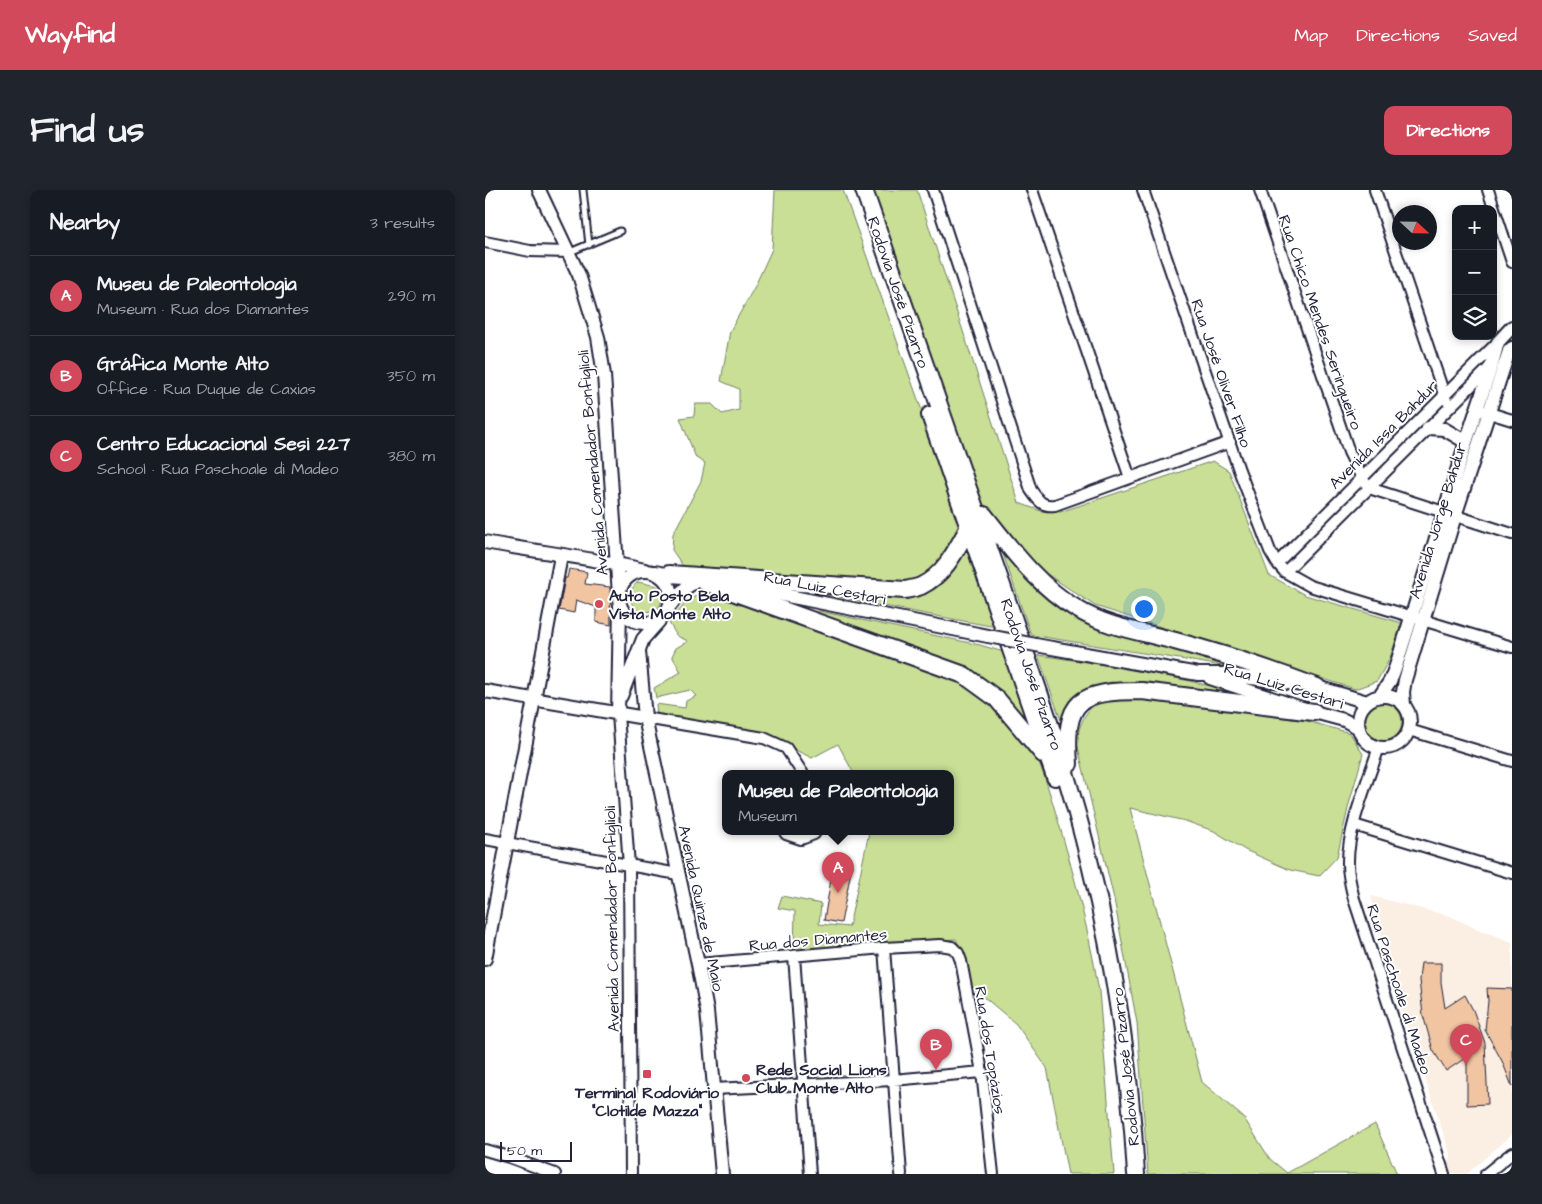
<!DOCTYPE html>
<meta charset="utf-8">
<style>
body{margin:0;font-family:"Architects Daughter",sans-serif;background:#20242c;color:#f1f3f6}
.controls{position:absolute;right:15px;top:15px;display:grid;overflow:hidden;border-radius:10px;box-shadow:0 2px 8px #0003}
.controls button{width:45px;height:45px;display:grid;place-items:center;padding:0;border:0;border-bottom:1px solid #363941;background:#171b24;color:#f1f3f6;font:25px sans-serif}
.compass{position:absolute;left:907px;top:15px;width:45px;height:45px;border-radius:50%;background:#171b24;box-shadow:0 2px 8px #0003;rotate:112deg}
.scale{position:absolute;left:15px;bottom:12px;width:72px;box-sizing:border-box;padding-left:5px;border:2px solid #22223b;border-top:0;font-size:14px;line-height:18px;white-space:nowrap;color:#22223b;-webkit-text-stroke:4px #fff;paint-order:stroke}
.you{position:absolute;left:658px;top:418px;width:18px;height:18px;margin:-12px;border:4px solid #fff;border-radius:50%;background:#1a73e8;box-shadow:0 0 0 8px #1a73e833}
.badge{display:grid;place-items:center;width:32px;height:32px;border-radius:50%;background:#d1495b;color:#fff;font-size:16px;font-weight:700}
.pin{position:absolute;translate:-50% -41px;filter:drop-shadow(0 1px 2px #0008)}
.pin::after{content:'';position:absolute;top:26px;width:18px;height:15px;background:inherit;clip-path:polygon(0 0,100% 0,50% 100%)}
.popup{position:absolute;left:237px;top:580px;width:232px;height:65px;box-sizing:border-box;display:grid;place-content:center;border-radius:10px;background:#171b24;filter:drop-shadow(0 1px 4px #0005);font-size:16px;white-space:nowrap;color:#9ea1a6}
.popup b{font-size:19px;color:#f1f3f6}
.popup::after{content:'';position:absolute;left:50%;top:100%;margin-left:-10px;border:10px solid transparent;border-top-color:#171b24}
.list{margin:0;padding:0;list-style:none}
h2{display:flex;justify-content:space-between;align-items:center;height:65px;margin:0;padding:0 20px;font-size:21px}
h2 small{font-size:16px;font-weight:400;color:#9ea1a6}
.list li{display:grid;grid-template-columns:32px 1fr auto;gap:15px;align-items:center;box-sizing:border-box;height:80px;padding:0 20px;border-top:1px solid #363941}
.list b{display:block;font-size:19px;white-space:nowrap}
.list p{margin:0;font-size:16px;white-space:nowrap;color:#9ea1a6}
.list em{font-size:16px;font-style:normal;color:#9ea1a6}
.icon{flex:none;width:28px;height:28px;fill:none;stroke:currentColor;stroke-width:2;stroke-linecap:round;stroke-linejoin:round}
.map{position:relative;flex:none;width:1027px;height:984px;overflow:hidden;border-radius:10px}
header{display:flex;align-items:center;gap:30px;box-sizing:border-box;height:70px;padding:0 25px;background:#d1495b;color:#fff}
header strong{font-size:24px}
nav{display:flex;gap:28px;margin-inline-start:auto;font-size:18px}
.intro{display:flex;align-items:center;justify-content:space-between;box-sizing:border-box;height:120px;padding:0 30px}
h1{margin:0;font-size:35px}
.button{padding:12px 22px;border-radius:10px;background:#d1495b;color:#fff;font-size:18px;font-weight:700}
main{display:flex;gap:30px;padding:0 30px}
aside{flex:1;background:#171b24;border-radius:10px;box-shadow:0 2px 8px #0003}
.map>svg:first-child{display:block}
.built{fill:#fbeee3}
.green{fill:#c8df95;stroke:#758068}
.building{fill:#f1c5a1;stroke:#22223b}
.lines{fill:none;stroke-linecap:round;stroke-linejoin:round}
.service-casing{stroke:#22223b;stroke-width:9}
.minor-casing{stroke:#22223b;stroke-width:14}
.tertiary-casing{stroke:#22223b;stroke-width:16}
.primary-casing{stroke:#22223b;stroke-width:20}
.service{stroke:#fff;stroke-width:5}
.minor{stroke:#fff;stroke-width:10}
.tertiary{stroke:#fff;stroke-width:12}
.primary{stroke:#fff;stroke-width:16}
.tertiary-bridge-casing{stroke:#22223b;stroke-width:16;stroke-linecap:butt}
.tertiary-bridge{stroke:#fff;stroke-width:12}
.poi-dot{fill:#d1495b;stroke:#fff;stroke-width:2}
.labels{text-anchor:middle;stroke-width:4;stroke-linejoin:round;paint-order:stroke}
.street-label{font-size:16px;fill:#22223b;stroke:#fff}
.poi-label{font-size:16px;font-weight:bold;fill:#22223b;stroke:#fff;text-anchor:start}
</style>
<header>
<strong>Wayfind</strong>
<nav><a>Map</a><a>Directions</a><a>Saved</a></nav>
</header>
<div class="intro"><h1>Find us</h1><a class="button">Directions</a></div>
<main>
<aside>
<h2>Nearby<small>3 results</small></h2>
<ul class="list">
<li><span class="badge">A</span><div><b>Museu de Paleontologia</b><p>Museum · Rua dos Diamantes</p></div><em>290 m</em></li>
<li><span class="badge">B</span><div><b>Gráfica Monte Alto</b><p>Office · Rua Duque de Caxias</p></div><em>350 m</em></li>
<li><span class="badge">C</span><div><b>Centro Educacional Sesi 227</b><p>School · Rua Paschoale di Madeo</p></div><em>380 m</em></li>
</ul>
</aside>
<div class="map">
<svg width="1027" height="984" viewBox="0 0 1027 984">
<rect width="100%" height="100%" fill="#fff"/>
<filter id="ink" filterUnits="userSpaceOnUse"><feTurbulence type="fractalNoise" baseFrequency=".02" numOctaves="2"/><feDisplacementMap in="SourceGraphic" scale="10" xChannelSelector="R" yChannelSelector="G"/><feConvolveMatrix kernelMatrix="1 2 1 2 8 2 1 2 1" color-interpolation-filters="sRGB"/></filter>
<g filter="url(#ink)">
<path class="built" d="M 886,706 L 965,726 L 992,739 L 1027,752 L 1027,944 L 982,984 L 963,983 L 962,976 L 966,966 L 912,806 Z"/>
<path class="green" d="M 290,0 L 358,0 L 478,335 C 461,364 453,388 418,395 L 200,379 L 187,360 L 188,344 L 216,291 L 220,273 L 211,268 L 195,228 L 209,226 L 210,214 L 227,214 L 237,224 L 254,220 L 254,199 L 236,191 L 245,141 L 270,96 L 287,59 Z
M 387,0 L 432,0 L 534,313 L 556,321 L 575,322 L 728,271 L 744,281 L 784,385 L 820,405 L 917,433 L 905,468 L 892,491 L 870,499 L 610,416 L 559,382 L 497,315 Z
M 515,355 L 587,423 L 787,484 L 546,445 Z
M 480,356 L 511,437 C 462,428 413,419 364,409 C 345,405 326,405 308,397 L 428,406 Z
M 153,392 L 172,396 L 177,401 C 179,421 167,424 150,420 C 144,410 143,400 153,392 Z
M 215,404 L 224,404 L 326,436 L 491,498 L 541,550 L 554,572 L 560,588 C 582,658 602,729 614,801 L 629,984 L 583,984 L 562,878 L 531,834 L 486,796 L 480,768 L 471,749 L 309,760 L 310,721 L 293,718 L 297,706 L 336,714 L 334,734 L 364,737 L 384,642 L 466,642 L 466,584 L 369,584 L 353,554 L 327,568 L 273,542 L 172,526 L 171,514 L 200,518 L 201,511 L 211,506 L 205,500 L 171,508 L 169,498 L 196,482 L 187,466 L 191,458 L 203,451 L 192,446 L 184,433 L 202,411 Z
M 334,421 L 495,455 L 522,463 L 544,539 L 508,500 L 320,422 Z
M 553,465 C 623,475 693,485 761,506 L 626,492 L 604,498 L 581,517 L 579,539 Z
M 633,510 L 658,510 L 711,516 L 822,531 L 865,543 L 878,564 L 864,614 L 852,667 L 834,686 L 805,680 L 760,660 L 729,641 L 700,631 L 645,618 L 717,892 L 759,928 L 785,969 L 802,983 L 890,934 L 912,984 L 663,984 L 652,833 L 629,709 L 592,553 C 594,534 598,526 611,512 Z
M879 532a19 19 0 1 1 38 0a19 19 0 1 1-38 0Z"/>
<path class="building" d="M 84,379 L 102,382 L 100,394 L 125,397 L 126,435 L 111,432 L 111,417 L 91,410 L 89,423 L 74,420 L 80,388 L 82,388 Z
M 349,672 L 367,676 L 356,733 L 339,730 Z
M 936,773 L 956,773 L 956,792 L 960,818 L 980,805 L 988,820 L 1000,853 L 1003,914 L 982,915 L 982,867 L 961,881 L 948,860 L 938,825 L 934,790 Z
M 1002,798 L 1027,799 L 1027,896 L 1017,871 L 1000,840 L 1003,811 Z"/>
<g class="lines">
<g class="service-casing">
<path id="service" d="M 98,0 L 104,55
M 85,62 L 135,41"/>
</g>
<g class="minor-casing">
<path id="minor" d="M 448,0 L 546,300 C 553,310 557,317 570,315 L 745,252
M 547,0 L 645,288
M 658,0 L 754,280 L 785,361 L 792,373 L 800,382 L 825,396 L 1027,457
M 775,0 L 864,262 L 877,288 L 884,298 L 1027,344
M 890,0 L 961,210
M 1003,0 L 1027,72
M 0,52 L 45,61 L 84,62
M 998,221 L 1027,230
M 792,373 L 1013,152
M 800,382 L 1006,176
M 133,524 L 144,676 L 146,984
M 160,528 L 279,548 L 301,558 L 318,584
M 924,540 L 1027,571
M 894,557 C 883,591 862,639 863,674 C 863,686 866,697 869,709 L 959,984
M 869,635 L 1027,683
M 300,642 L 301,644 L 316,649 L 329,644 L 330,642
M 0,649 L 193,684
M 399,758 L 416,984
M 309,766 L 325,984
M 213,774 L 399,758 L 455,755 L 467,757 L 473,763 L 476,771 L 497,882 L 508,984
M 228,899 L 408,890 L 497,882
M 0,960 L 24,967 L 70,984
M 1001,984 L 1027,963"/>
</g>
<g class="tertiary-casing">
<path id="tertiary" d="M 54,0 L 94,85 L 113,147 L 119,185 L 134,405
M 943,238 L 959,239 L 981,252
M 0,352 C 53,362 107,368 160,380
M134 407a26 26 0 1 1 52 0a26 26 0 1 1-52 0Z
M 170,382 L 191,386
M 246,396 L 273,400 L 503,446
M 185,416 C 193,405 199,397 212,391
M 567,458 L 713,484 L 737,484 L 832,497 L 882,512
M 154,461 L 160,528 L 213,774 L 222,821 L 237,984
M 725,488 L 829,522 L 859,530 L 874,538
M 0,501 L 160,528
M 136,506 L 158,449 L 174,431
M 895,506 L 905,491 L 911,476 L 981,252 L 1007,174 L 1013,152 L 1027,137
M873 532a26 26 0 1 1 52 0a26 26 0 1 1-52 0Z
M 919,515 L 918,502 L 920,490 L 970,326 L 1024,161 L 1027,158
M 133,524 L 135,414
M 0,769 L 76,366"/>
</g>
<g class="primary-casing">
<path id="primary" d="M 379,0 C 426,138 476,275 523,413 C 553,499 584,585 605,674 C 630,775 645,879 651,984
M 445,225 L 570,587
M 499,325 C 526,359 554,397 592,419 C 621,437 658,442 690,451 C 738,464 785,479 832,497
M 184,384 L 420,400 C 425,399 431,398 436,396 C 461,384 472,358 485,335
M 220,392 L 479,485 L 512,509 L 558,564
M 584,574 C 579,509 594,501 657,501 L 829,522"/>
</g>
<use href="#service" class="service"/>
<use href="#minor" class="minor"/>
<use href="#tertiary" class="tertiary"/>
<use href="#primary" class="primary"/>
<g class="tertiary-bridge-casing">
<path id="tertiary-bridge" d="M 503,446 L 567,458"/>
</g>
<use href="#tertiary-bridge" class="tertiary-bridge"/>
</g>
</g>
<g class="poi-dot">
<circle cx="114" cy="414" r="5"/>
<rect x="157" y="879" width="10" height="10" rx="2.5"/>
<circle cx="261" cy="888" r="5"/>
</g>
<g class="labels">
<g class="street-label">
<text transform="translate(414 102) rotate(71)" y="6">Rodovia José Pizarro</text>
<text transform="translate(836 132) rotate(71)" y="6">Rua Chico Mendes Seringueiro</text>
<text transform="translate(737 183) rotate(71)" y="6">Rua José Oliver Filho</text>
<text transform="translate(898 244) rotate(-45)" y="6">Avenida Issa Bahdur</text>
<text transform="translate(107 273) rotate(-95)" y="6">Avenida Comendador Bonfiglioli</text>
<text transform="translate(952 330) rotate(-73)" y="6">Avenida Jorge Bahdur</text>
<text transform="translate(340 397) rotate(11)" y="6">Rua Luiz Cestari</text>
<text transform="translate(547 484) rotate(71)" y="6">Rodovia José Pizarro</text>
<text transform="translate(799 495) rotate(17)" y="6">Rua Luiz Cestari</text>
<text transform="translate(217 718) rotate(78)" y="6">Avenida Quinze de Maio</text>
<text transform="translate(126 729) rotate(-91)" y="6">Avenida Comendador Bonfiglioli</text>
<text transform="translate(333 749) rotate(-5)" y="6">Rua dos Diamantes</text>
<text transform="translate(915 799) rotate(72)" y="6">Rua Paschoale di Madeo</text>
<text transform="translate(506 860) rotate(81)" y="6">Rua dos Topázios</text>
<text transform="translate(640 877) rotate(-96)" y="6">Rodovia José Pizarro</text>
</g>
<g class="poi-label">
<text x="124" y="411">Auto Posto Bela<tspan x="124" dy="18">Vista Monte Alto</tspan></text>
<text x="271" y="885">Rede Social Lions<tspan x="271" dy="18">Club Monte Alto</tspan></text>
<text x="162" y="908" text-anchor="middle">Terminal Rodoviário<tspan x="162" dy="18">"Clotilde Mazza"</tspan></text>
</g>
</g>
</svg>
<div class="controls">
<button>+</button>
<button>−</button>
<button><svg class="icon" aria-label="layers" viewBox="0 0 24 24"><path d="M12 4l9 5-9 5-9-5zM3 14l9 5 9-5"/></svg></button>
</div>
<svg class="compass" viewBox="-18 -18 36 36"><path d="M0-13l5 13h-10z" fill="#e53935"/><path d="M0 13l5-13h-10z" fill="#9ea1a6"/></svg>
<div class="scale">50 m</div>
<div class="you"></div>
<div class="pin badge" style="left:353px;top:703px">A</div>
<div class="popup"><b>Museu de Paleontologia</b>Museum</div>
<div class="pin badge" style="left:451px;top:880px">B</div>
<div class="pin badge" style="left:981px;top:875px">C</div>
</div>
</main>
